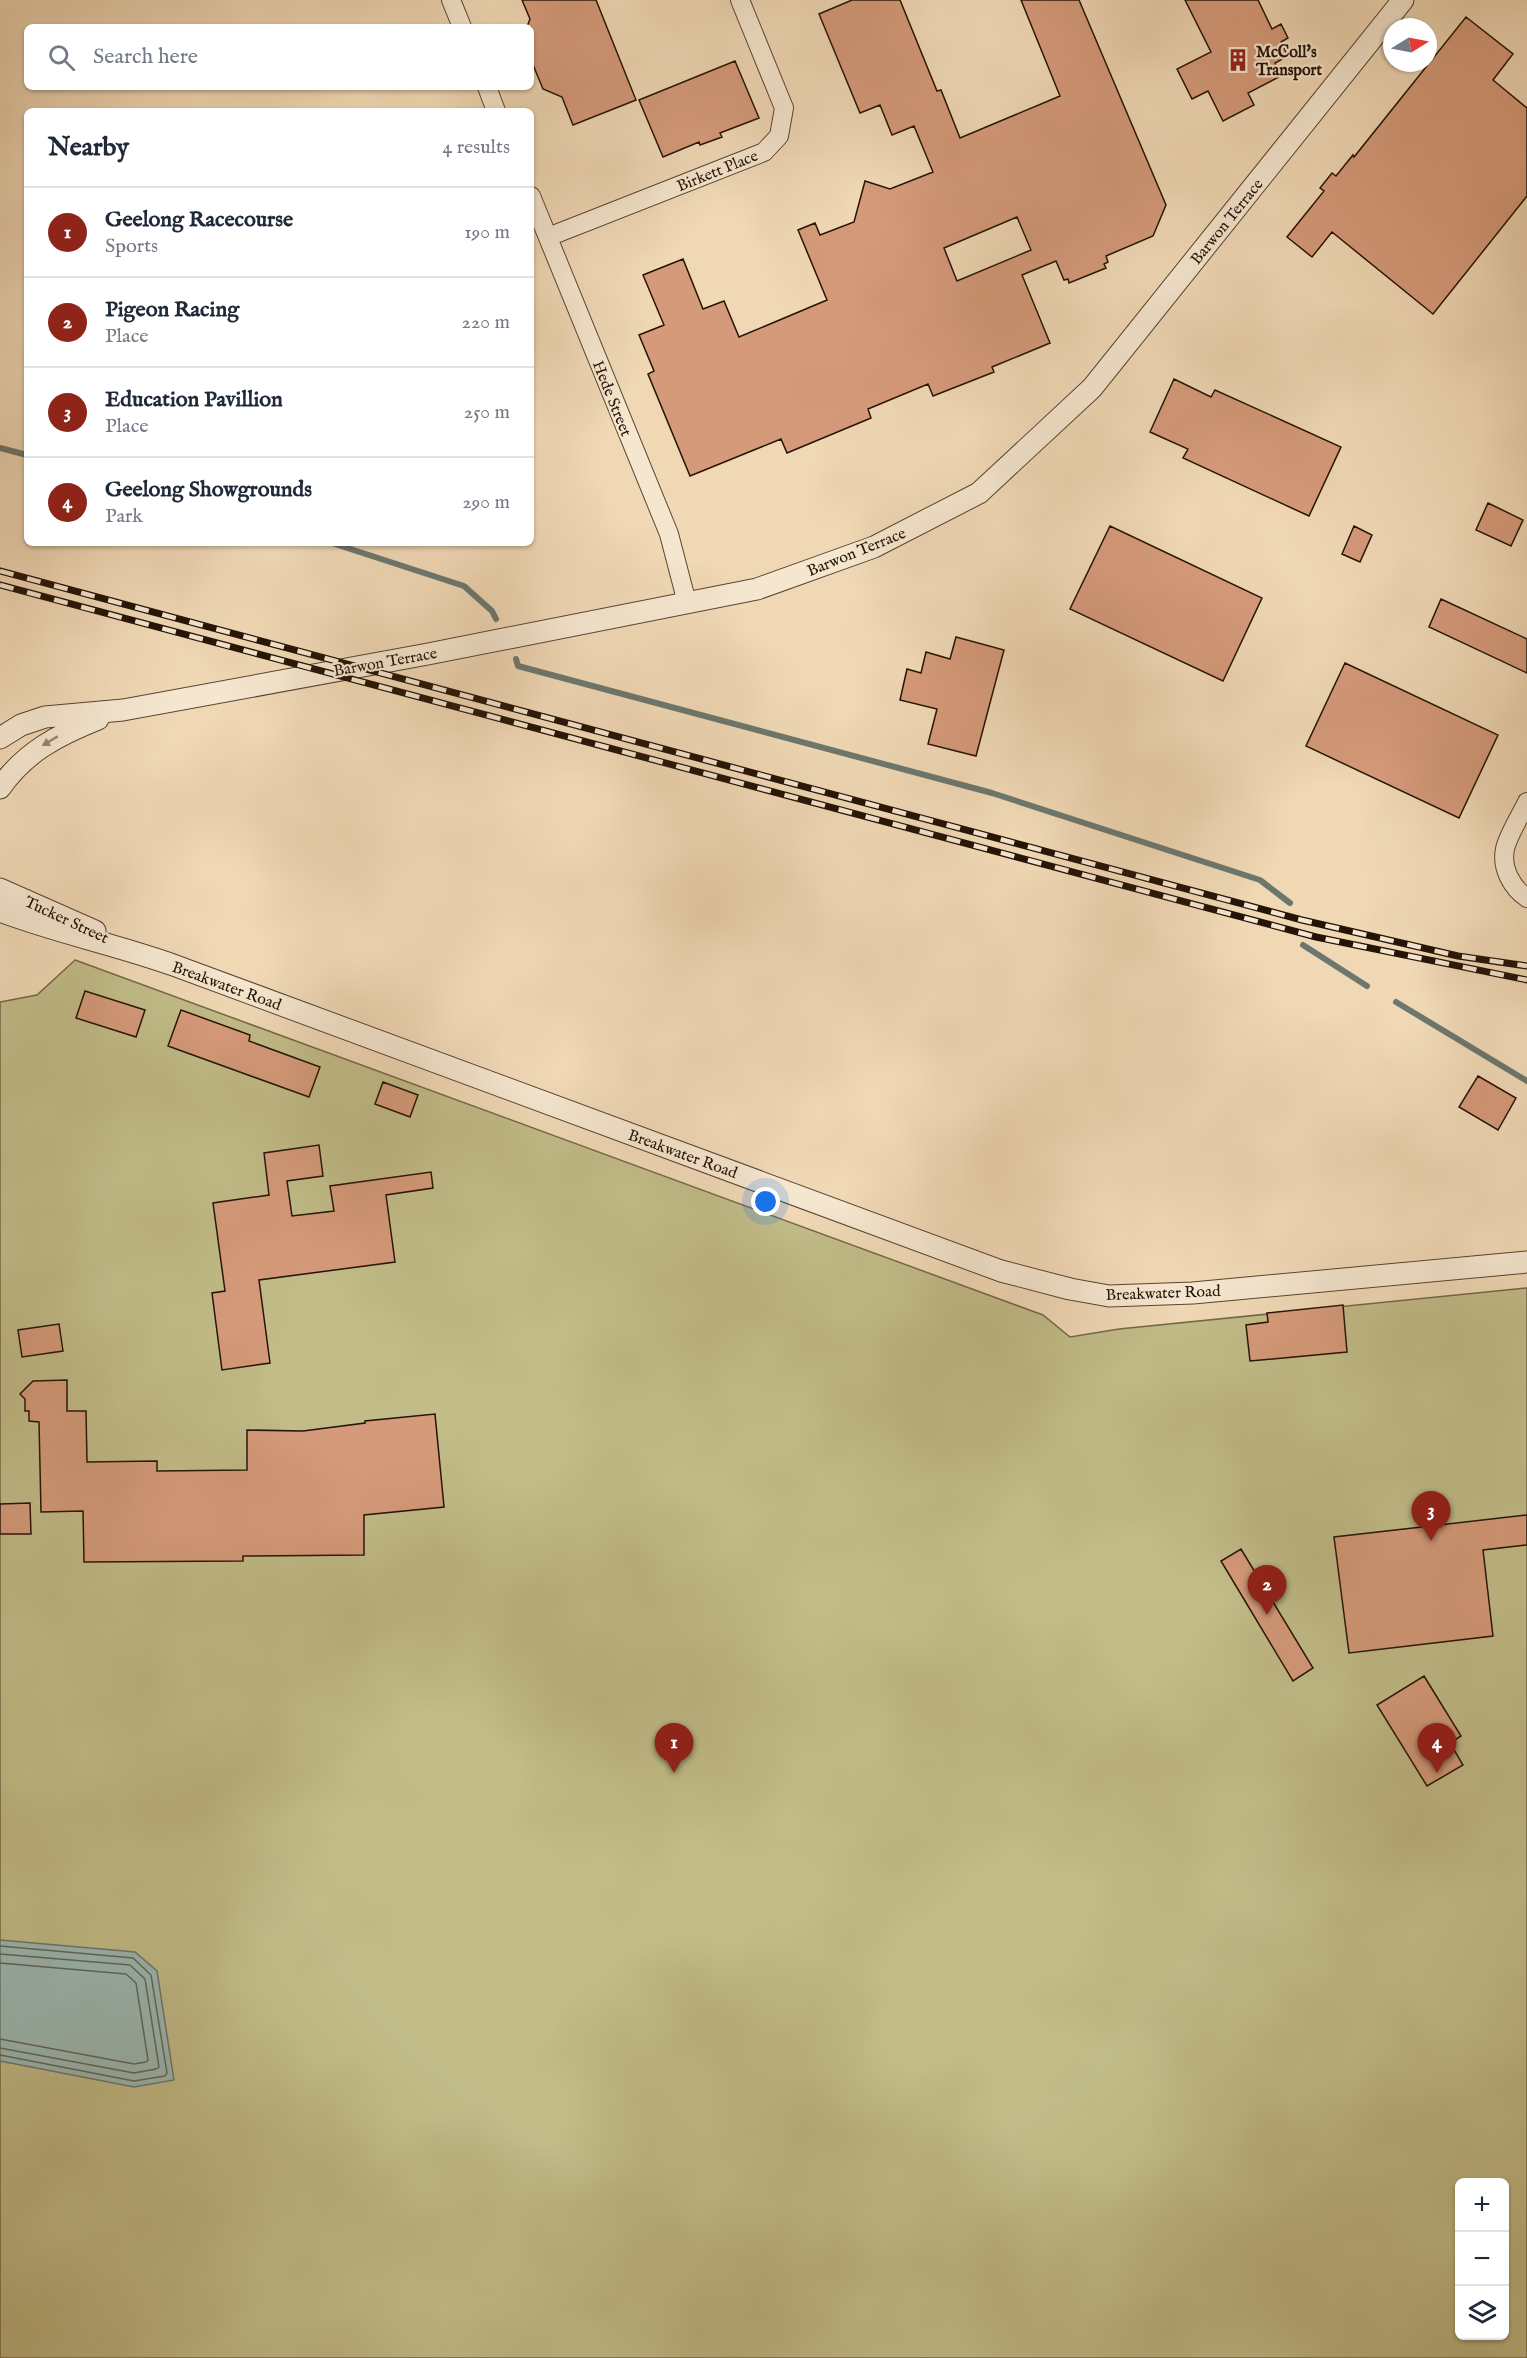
<!DOCTYPE html>
<meta charset="utf-8">
<style>
body{margin:0;font-family:"IM FELL English",serif;background:#f6f6f7;color:#1f2937}
.controls{position:absolute;right:18px;bottom:18px;display:grid;overflow:hidden;border-radius:9px;box-shadow:0 2px 4px #0004}
.controls button{width:54px;height:54px;display:grid;place-items:center;padding:0;border:0;border-bottom:2px solid #e0e1e3;background:#fff;color:#1f2937;font:30px sans-serif}
.compass{position:absolute;left:1383px;top:18px;width:54px;height:54px;border-radius:50%;background:#fff;box-shadow:0 2px 4px #0004;rotate:80deg}
.you{position:absolute;left:766px;top:1202px;width:21px;height:21px;margin:-15px;border:4px solid #fff;border-radius:50%;background:#1a73e8;box-shadow:0 0 0 9px #1a73e833}
.badge{display:grid;place-items:center;width:39px;height:39px;border-radius:50%;background:#8f2418;color:#fff;font-size:20px;font-weight:700}
.pin{position:absolute;translate:-50% -50px;filter:drop-shadow(0 2px 3px #0008)}
.pin::after{content:'';position:absolute;top:32px;width:21px;height:18px;background:inherit;clip-path:polygon(0 0,100% 0,50% 100%)}
.list{margin:0;padding:0;list-style:none}
h2{display:flex;justify-content:space-between;align-items:center;height:78px;margin:0;padding:0 24px;font-size:26px}
h2 small{font-size:20px;font-weight:400;color:#747a83}
.list li{display:grid;grid-template-columns:39px 1fr auto;gap:18px;align-items:center;box-sizing:border-box;height:90px;padding:0 24px;border-top:2px solid #e0e1e3}
.list b{display:block;font-size:22px;white-space:nowrap}
.list p{margin:0;font-size:20px;white-space:nowrap;color:#747a83}
.list em{font-size:20px;font-style:normal;color:#747a83}
.icon{flex:none;width:33px;height:33px;fill:none;stroke:currentColor;stroke-width:2;stroke-linecap:round;stroke-linejoin:round}
.map{position:relative;flex:none;width:1527px;height:2358px;overflow:hidden}
.search{position:absolute;background:#fff;box-shadow:0 2px 4px #0004;left:24px;top:24px;width:510px;height:66px;display:flex;align-items:center;gap:15px;box-sizing:border-box;padding:0 21px;border-radius:9px;color:#747a83;font-size:22px}
.panel{position:absolute;background:#fff;box-shadow:0 2px 4px #0004;left:24px;top:108px;width:510px;height:438px;border-radius:9px}
.map>svg:first-child{display:block}
.green{fill:#c1bc88;stroke:#736847;stroke-width:1.5;fill-rule:evenodd}
.water{fill:#9bb9b3;stroke:#6c776e;stroke-width:1.5}
.lines{fill:none;stroke-linecap:round;stroke-linejoin:round}
.shore{stroke:#60665c;stroke-width:1.5}
.stream{stroke:#6c776e;stroke-width:6}
.building{fill:#d59a7a;stroke:#251306;stroke-width:1.5;fill-rule:evenodd}
.minor-casing{stroke:#584432;stroke-width:20}
.tertiary-casing{stroke:#584432;stroke-width:23}
.minor{stroke:#f5e6cf;stroke-width:18}
.tertiary{stroke:#f5e6cf;stroke-width:21}
.rail-casing{stroke:#251306;stroke-width:7}
.rail{stroke:#f5e6cf;stroke-width:4.5;stroke-dasharray:14;stroke-linecap:butt}
.oneway{fill:#978775}
.labels{text-anchor:middle;stroke-width:4.5;stroke-linejoin:round;paint-order:stroke}
.poi-label{font-size:16px;font-weight:bold;fill:#251306;stroke:#f5e6cf;text-anchor:start}
.street-label{font-size:16px;fill:#251306;stroke:#f5e6cf}
</style>
<div class="map">
<svg width="1527" height="2358" viewBox="0 0 1527 2358">
<rect width="100%" height="100%" fill="#f0d8b5"/>
<filter id="stains"><feTurbulence type="fractalNoise" baseFrequency=".00333" numOctaves="4"/><feColorMatrix values="0 0 0 0 .2 0 0 0 0 .09 0 0 0 0 .02 0 0 0 .5 -.17"/></filter>
<radialGradient id="worn" r=".72"><stop offset=".6" stop-color="#630" stop-opacity="0"/><stop offset="1" stop-color="#630" stop-opacity=".3"/></radialGradient>
<path class="green" d="M 75,960 L 1043,1315 L 1070,1337 L 1119,1329 L 1527,1288 L 1527,2358 L 0,2358 L 0,1002 L 37,995 ZM 1460,2182 L 1504,2182 L 1504,2336 L 1460,2336 Z"/>
<path class="water" d="M 0,1940 L 135,1952 L 157,1971 L 174,2080 L 134,2087 L 0,2061 Z"/>
<g class="lines">
<path class="shore" d="M 0,1946 L 133,1958 L 151,1975 L 167,2073 L 165,2076 L 134,2081 L 0,2055
M 0,1954 L 130,1965 L 145,1979 L 159,2067 L 156,2069 L 134,2073 L 0,2048
M 0,1963 L 126,1974 L 136,1983 L 148,2060 L 146,2062 L 134,2064 L 0,2039"/>
<path class="stream" d="M 0,448 L 27,455
M 332,543 L 464,586 L 492,611 L 496,619
M 516,659 L 518,666 L 992,793 L 1260,880 L 1290,903
M 1303,945 L 1367,986
M 1396,1002 L 1527,1081"/>
</g>
<path class="building" d="M 522,0 L 596,0 L 636,100 L 573,125 L 562,97 L 543,89 L 531,60 L 531,27 L 527,27 L 530,19 Z
M 852,0 L 900,0 L 937,91 L 941,90 L 960,138 L 1060,96 L 1021,0 L 1079,0 L 1166,205 L 1153,236 L 1106,256 L 1108,262 L 1104,264 L 1106,268 L 1069,283 L 1068,279 L 1064,280 L 1056,261 L 1022,275 L 1050,343 L 992,367 L 994,372 L 933,396 L 928,384 L 868,409 L 871,418 L 787,453 L 781,439 L 690,476 L 648,374 L 654,371 L 639,335 L 664,325 L 643,275 L 683,259 L 703,309 L 724,301 L 739,337 L 827,300 L 798,230 L 815,223 L 820,235 L 854,222 L 865,181 L 890,189 L 933,172 L 914,126 L 892,135 L 880,105 L 860,113 L 819,14 ZM 1017,217 L 1031,250 L 957,281 L 944,248 Z
M 1185,0 L 1258,0 L 1272,29 L 1281,24 L 1288,38 L 1281,42 L 1288,56 L 1275,63 L 1281,76 L 1248,93 L 1254,105 L 1223,121 L 1208,91 L 1192,99 L 1177,69 L 1211,52 Z
M 1466,17 L 1513,54 L 1493,80 L 1527,108 L 1527,196 L 1433,314 L 1332,232 L 1312,257 L 1287,237 L 1324,191 L 1320,188 L 1332,173 L 1336,176 L 1353,155 L 1354,157 Z
M 735,61 L 759,118 L 720,133 L 722,137 L 700,145 L 699,142 L 663,157 L 639,100 Z
M 1174,379 L 1211,397 L 1215,390 L 1341,447 L 1309,516 L 1183,458 L 1188,449 L 1150,432 Z
M 1488,503 L 1523,520 L 1511,546 L 1476,530 Z
M 1110,526 L 1262,598 L 1223,681 L 1070,609 Z
M 1354,526 L 1372,535 L 1360,562 L 1342,554 Z
M 1441,599 L 1527,639 L 1527,673 L 1429,627 Z
M 956,637 L 1004,650 L 976,756 L 928,744 L 937,709 L 900,700 L 907,669 L 921,673 L 926,652 L 950,659 Z
M 1345,663 L 1498,735 L 1459,818 L 1306,746 Z
M 85,991 L 145,1010 L 136,1037 L 76,1018 Z
M 181,1010 L 250,1035 L 249,1041 L 320,1067 L 309,1097 L 168,1046 Z
M 1478,1076 L 1516,1098 L 1498,1130 L 1459,1107 Z
M 383,1082 L 418,1095 L 410,1117 L 375,1104 Z
M 319,1145 L 323,1176 L 287,1181 L 292,1216 L 334,1211 L 330,1186 L 431,1172 L 433,1188 L 386,1195 L 395,1262 L 259,1280 L 270,1363 L 222,1370 L 212,1293 L 225,1291 L 213,1203 L 269,1195 L 264,1153 Z
M 1343,1305 L 1347,1352 L 1250,1361 L 1246,1325 L 1268,1322 L 1267,1313 Z
M 59,1324 L 63,1351 L 22,1357 L 18,1330 Z
M 67,1380 L 67,1411 L 86,1411 L 87,1462 L 157,1461 L 157,1471 L 247,1470 L 247,1430 L 303,1431 L 365,1423 L 365,1421 L 435,1414 L 444,1507 L 364,1515 L 364,1555 L 243,1556 L 243,1561 L 84,1562 L 83,1511 L 41,1512 L 39,1422 L 29,1421 L 29,1411 L 25,1411 L 25,1399 L 20,1394 L 33,1381 Z
M 30,1503 L 31,1534 L 0,1534 L 0,1504 Z
M 1527,1515 L 1527,1545 L 1483,1550 L 1493,1636 L 1349,1653 L 1334,1537 Z
M 1241,1549 L 1313,1668 L 1293,1681 L 1221,1561 Z
M 1424,1676 L 1461,1736 L 1450,1743 L 1463,1765 L 1427,1786 L 1377,1705 Z"/>
<g class="lines">
<g class="minor-casing">
<path id="minor" d="M 451,0 L 462,27
M 487,87 L 496,111
M 531,196 L 669,534 L 687,603
M 548,237 L 764,152 L 779,136 L 784,108 L 740,0
M 1527,802 C 1521,815 1508,835 1505,849 C 1501,868 1512,888 1527,898"/>
</g>
<g class="tertiary-casing">
<path id="tertiary" d="M 0,738 L 21,725 L 45,717 L 123,710 L 428,654 L 757,589 L 874,547 L 979,493 L 1092,388 L 1403,0
M 0,788 C 25,752 58,735 98,719
M 0,889 L 95,931
M 0,911 C 58,933 118,945 176,966 L 1001,1271 L 1070,1289 L 1109,1296 L 1193,1293 L 1527,1262"/>
</g>
<use href="#minor" class="minor"/>
<use href="#tertiary" class="tertiary"/>
<g class="rail-casing">
<path id="rail" d="M 0,571 L 1302,920 L 1458,956 L 1527,966
M 0,585 L 1316,937 L 1527,980"/>
</g>
<use href="#rail" class="rail"/>
</g>
<defs><path id="oneway-solid" d="M-6-.8H1V-3.2L6.5 0L1 3.2V.8H-6Z" transform="scale(1.5)"/></defs>
<use class="oneway" href="#oneway-solid" transform="translate(50 741) rotate(149)"/>
<defs>
<g id="building-bare" transform="scale(1.8)"><path d="M-4-6H4V6H1V3H-1V6H-4ZM-2.5-4.3h1.7v1.8h-1.7ZM.8-4.3h1.7v1.8H.8ZM-2.5-1h1.7V.8h-1.7ZM.8-1h1.7V.8H.8Z" fill="#8f2418" stroke="#f5e6cf" stroke-width="2.5" paint-order="stroke"/></g>
</defs>
<g fill-rule="evenodd">
<use href="#building-bare" x="1238" y="60"/>
</g>
<g class="labels">
<g class="poi-label">
<text x="1256" y="57">McColl's<tspan x="1256" dy="18">Transport</tspan></text>
</g>
<g class="street-label">
<text transform="translate(717 170) rotate(-22)" y="6">Birkett Place</text>
<text transform="translate(1226 221) rotate(-51)" y="6">Barwon Terrace</text>
<text transform="translate(613 398) rotate(68)" y="6">Hede Street</text>
<text transform="translate(856 551) rotate(-22)" y="6">Barwon Terrace</text>
<text transform="translate(385 661) rotate(-10)" y="6">Barwon Terrace</text>
<text transform="translate(67 919) rotate(25)" y="6">Tucker Street</text>
<text transform="translate(227 985) rotate(20)" y="6">Breakwater Road</text>
<text transform="translate(683 1153) rotate(20)" y="6">Breakwater Road</text>
<text transform="translate(1163 1292) rotate(-2)" y="6">Breakwater Road</text>
</g>
</g>
<rect width="100%" height="100%" filter="url(#stains)"/>
<rect width="100%" height="100%" fill="url(#worn)"/>
</svg>
<div class="controls">
<button>+</button>
<button>−</button>
<button><svg class="icon" aria-label="layers" viewBox="0 0 24 24"><path d="M12 4l9 5-9 5-9-5zM3 14l9 5 9-5"/></svg></button>
</div>
<svg class="compass" viewBox="-18 -18 36 36"><path d="M0-13l5 13h-10z" fill="#e53935"/><path d="M0 13l5-13h-10z" fill="#747a83"/></svg>
<div class="you"></div>
<div class="pin badge" style="left:674px;top:1773px">1</div>
<div class="pin badge" style="left:1267px;top:1615px">2</div>
<div class="pin badge" style="left:1431px;top:1541px">3</div>
<div class="pin badge" style="left:1437px;top:1773px">4</div>
<div class="search"><svg class="icon" aria-label="search" viewBox="0 0 24 24"><circle cx="10" cy="10" r="6"/><path d="M15 15l6 6"/></svg>Search here</div>
<section class="panel">
<h2>Nearby<small>4 results</small></h2>
<ul class="list">
<li><span class="badge">1</span><div><b>Geelong Racecourse</b><p>Sports</p></div><em>190 m</em></li>
<li><span class="badge">2</span><div><b>Pigeon Racing</b><p>Place</p></div><em>220 m</em></li>
<li><span class="badge">3</span><div><b>Education Pavillion</b><p>Place</p></div><em>250 m</em></li>
<li><span class="badge">4</span><div><b>Geelong Showgrounds</b><p>Park</p></div><em>290 m</em></li>
</ul>
</section>
</div>
